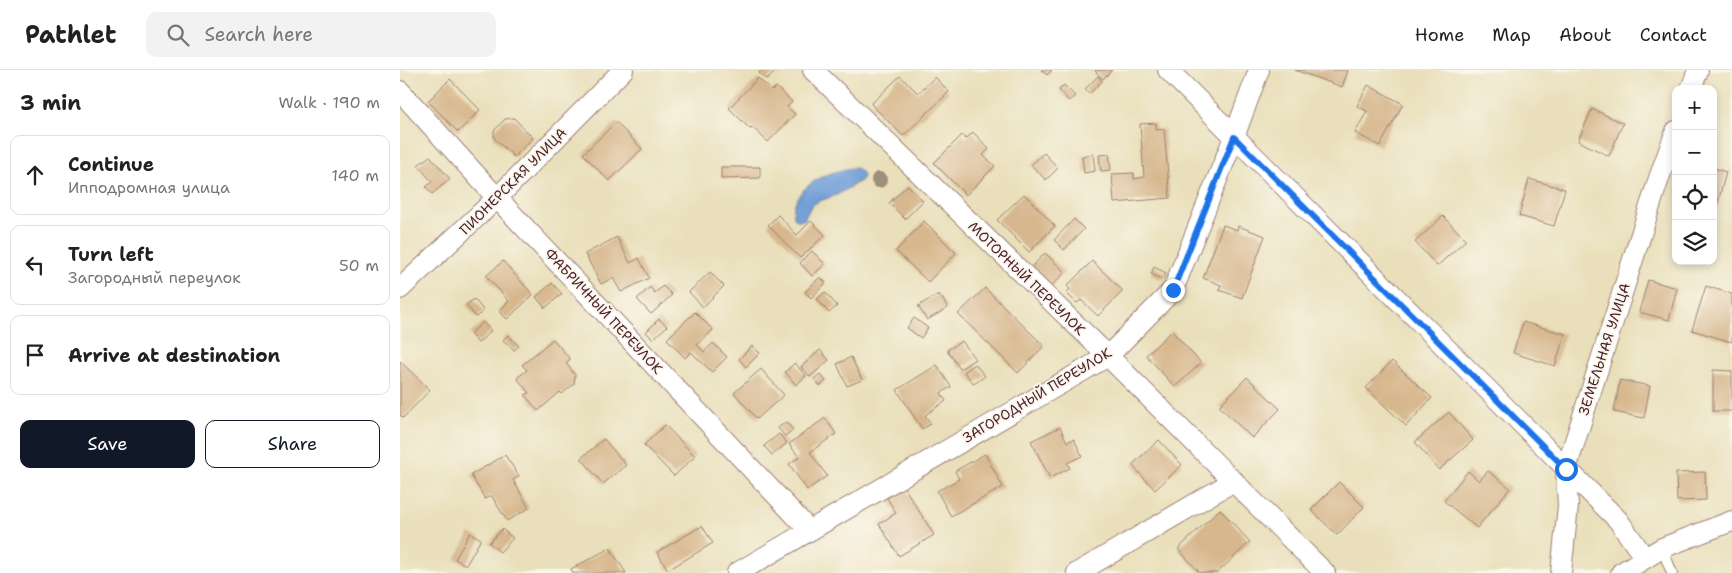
<!DOCTYPE html>
<meta charset="utf-8">
<style>
body{margin:0;font-family:"Shantell Sans",sans-serif;background:#f2f2f2;color:#202124}
.controls{position:absolute;right:15px;top:15px;display:grid;overflow:hidden;border-radius:10px;box-shadow:0 2px 8px #0003}
.controls button{width:45px;height:45px;display:grid;place-items:center;padding:0;border:0;border-bottom:1px solid #e0e0e0;background:#fff;color:#202124;font:25px sans-serif}
.stop{position:absolute;width:15px;height:15px;margin:-11px;border:4px solid #1a73e8;border-radius:50%;background:#fff}
.stop.end{background:#1a73e8;border-color:#fff;box-shadow:0 1px 5px #0008}
.list{margin:0;padding:0;list-style:none}
h2{display:flex;justify-content:space-between;align-items:center;height:65px;margin:0;padding:0 20px;font-size:21px}
h2 small{font-size:16px;font-weight:400;color:#757577}
.list li{display:grid;grid-template-columns:32px 1fr auto;gap:15px;align-items:center;box-sizing:border-box;height:80px;margin:0 10px 10px;padding:0 10px;border:1px solid #e0e0e0;border-radius:10px}
.list b{display:block;font-size:19px;white-space:nowrap}
.list p{margin:0;font-size:16px;white-space:nowrap;color:#757577}
.list em{font-size:16px;font-style:normal;color:#757577}
.actions{display:flex;gap:10px;padding:15px 20px}
.actions a{flex:1;padding:11px 0;border:1px solid #111827;border-radius:10px;text-align:center;font-size:18px;color:#111827}
.actions .main{background:#111827;color:#fff}
.icon{flex:none;width:28px;height:28px;fill:none;stroke:currentColor;stroke-width:2;stroke-linecap:round;stroke-linejoin:round}
.map{position:relative;flex:none;width:1332px;height:503px;overflow:hidden}
header{display:flex;align-items:center;gap:30px;box-sizing:border-box;height:70px;padding:0 25px;background:#fff;border-bottom:1px solid #e0e0e0}
header strong{font-size:24px}
nav{display:flex;gap:28px;margin-inline-start:auto;font-size:18px}
.search{width:350px;height:45px;background:#f2f2f2;display:flex;align-items:center;gap:12px;box-sizing:border-box;padding:0 18px;border-radius:10px;color:#757577;font-size:19px}
main{display:flex}
aside{flex:1;background:#fff}
.map>svg:first-child{display:block}
.water{fill:#6f9ed8;stroke:#5c5e82}
.building{fill:#d7b78d}
.lines{fill:none;stroke-linecap:round;stroke-linejoin:round}
.service-casing{stroke:#9a7f72;stroke-width:12}
.minor-casing{stroke:#9a7f72;stroke-width:22}
.service{stroke:#fff;stroke-width:10}
.minor{stroke:#fff;stroke-width:20}
.tree{fill:#9d907a}
.route{stroke:#1a73e8;stroke-width:6}
.labels{text-anchor:middle;stroke-width:4;stroke-linejoin:round;paint-order:stroke}
.street-label{font-size:14px;fill:#4a1f2b;stroke:#fbf7ec}
</style>
<header>
<strong>Pathlet</strong>
<div class="search"><svg class="icon" aria-label="search" viewBox="0 0 24 24"><circle cx="10" cy="10" r="6"/><path d="M15 15l6 6"/></svg>Search here</div>
<nav><a>Home</a><a>Map</a><a>About</a><a>Contact</a></nav>
</header>
<main>
<aside>
<h2>3 min<small>Walk · 190 m</small></h2>
<ul class="list">
<li><svg class="icon" aria-label="ahead" viewBox="0 0 24 24"><path d="M12 20V5M6 11l6-6 6 6"/></svg><div><b>Continue</b><p>Ипподромная улица</p></div><em>140 m</em></li>
<li><svg class="icon" aria-label="left" viewBox="0 0 24 24"><path d="M17 20v-9H6M10 6l-5 5 5 5"/></svg><div><b>Turn left</b><p>Загородный переулок</p></div><em>50 m</em></li>
<li><svg class="icon" aria-label="arrive" viewBox="0 0 24 24"><path d="M6 21V4h12l-3 4 3 4H6"/></svg><div><b>Arrive at destination</b></div></li>
</ul>
<div class="actions"><a class="main">Save</a><a>Share</a></div>
</aside>
<div class="map">
<svg width="1332" height="503" viewBox="0 0 1332 503">
<rect width="100%" height="100%" fill="#fbf7ec"/>
<filter id="ink" filterUnits="userSpaceOnUse"><feTurbulence type="fractalNoise" baseFrequency=".02" numOctaves="2"/><feDisplacementMap in="SourceGraphic" scale="10" xChannelSelector="R" yChannelSelector="G"/><feConvolveMatrix kernelMatrix="1 2 1 2 8 2 1 2 1" color-interpolation-filters="sRGB"/></filter>
<filter id="wash" filterUnits="userSpaceOnUse"><feTurbulence type="fractalNoise" baseFrequency=".0096" numOctaves="4" result="noise"/><feDisplacementMap in="SourceGraphic" scale="20" xChannelSelector="R" yChannelSelector="G"/><feGaussianBlur stdDeviation="1.12" result="paint"/><feColorMatrix in="noise" values="0 0 0 0 0 0 0 0 0 0 0 0 0 0 0 0 0 1.4 0 .05"/><feComposite in="paint" operator="in"/></filter>
<g filter="url(#wash)">
<rect width="100%" height="100%" fill="#e9dfba"/>
<path class="water" d="M 452,98 L 456,98 L 462,103 L 463,107 L 460,111 L 437,125 L 419,131 L 411,136 L 404,150 L 396,150 C 392,143 393,138 396,131 C 407,110 429,102 452,98 Z"/>
<g id="blocks">
<path class="building" d="M 362,0 L 377,0 L 367,10 L 359,3 Z
M 641,0 L 652,0 L 647,5 Z
M 696,0 L 712,0 L 703,9 L 695,1 Z
M 895,0 L 948,0 L 942,17 Z
M 500,6 L 518,23 L 535,7 L 549,22 L 503,66 L 471,34 Z
M 698,6 L 702,11 L 689,24 L 685,19 Z
M 358,8 L 372,21 L 376,17 L 392,32 L 387,37 L 395,44 L 368,72 L 352,57 L 350,59 L 329,38 Z
M 50,9 L 80,40 L 58,62 L 28,31 Z
M 664,15 L 675,26 L 669,31 L 659,20 Z
M 968,15 L 1003,34 L 980,76 L 955,63 L 967,41 L 957,36 Z
M 1192,39 L 1223,53 L 1209,86 L 1178,71 Z
M 114,48 L 133,68 L 114,87 L 94,68 L 94,61 L 105,49 Z
M 216,52 L 242,79 L 209,111 L 183,84 Z
M 756,53 L 756,60 L 764,59 L 770,128 L 714,133 L 712,104 L 734,103 L 734,109 L 744,107 L 740,54 Z
M 573,62 L 589,79 L 583,85 L 595,96 L 566,125 L 534,93 L 562,65 L 566,69 Z
M 644,83 L 658,98 L 646,110 L 631,95 Z
M 693,84 L 695,101 L 684,103 L 682,86 Z
M 709,84 L 711,100 L 701,101 L 699,85 Z
M 30,86 L 50,109 L 32,124 L 26,117 L 32,112 L 18,95 Z
M 321,97 L 360,97 L 360,108 L 321,109 Z
M 1313,98 L 1326,102 L 1316,140 L 1313,139 Z
M 1129,109 L 1165,119 L 1154,156 L 1119,146 Z
M 508,115 L 523,131 L 505,149 L 489,133 Z
M 624,124 L 655,156 L 629,182 L 597,150 Z
M 378,145 L 397,165 L 411,151 L 425,165 L 400,188 L 368,155 Z
M 1043,146 L 1066,170 L 1037,196 L 1015,172 Z
M 674,149 L 684,159 L 664,180 L 654,170 Z
M 524,151 L 556,183 L 528,212 L 496,181 Z
M 823,155 L 837,160 L 838,156 L 865,166 L 842,228 L 819,220 L 821,215 L 803,208 Z
M 217,167 L 230,193 L 239,188 L 249,208 L 221,222 L 213,208 L 201,214 L 185,184 Z
M 412,181 L 425,194 L 412,206 L 400,193 Z
M 645,183 L 665,202 L 648,220 L 628,201 Z
M 103,191 L 133,225 L 107,249 L 99,241 L 109,231 L 86,206 Z
M 692,191 L 723,221 L 698,246 L 681,230 L 677,233 L 666,223 L 670,219 L 667,216 Z
M 754,197 L 766,203 L 763,210 L 751,204 Z
M 310,202 L 324,216 L 303,237 L 289,222 Z
M 420,207 L 426,213 L 411,228 L 405,222 Z
M 1248,210 L 1277,218 L 1269,250 L 1239,242 Z
M 152,213 L 162,224 L 145,238 L 136,227 Z
M 263,216 L 272,225 L 251,244 L 237,229 L 250,217 L 255,223 Z
M 1306,216 L 1332,224 L 1332,272 L 1292,260 Z
M 585,218 L 644,276 L 618,303 L 558,244 Z
M 425,222 L 437,236 L 429,243 L 417,229 Z
M 539,224 L 548,238 L 527,250 L 518,236 Z
M 74,229 L 84,241 L 76,247 L 66,235 Z
M 295,242 L 313,260 L 297,275 L 304,282 L 313,273 L 327,287 L 312,302 L 291,282 L 285,288 L 267,269 Z
M 514,248 L 528,258 L 521,268 L 507,258 Z
M 259,249 L 267,256 L 253,269 L 246,262 Z
M 83,252 L 91,261 L 78,273 L 70,264 Z
M 1123,252 L 1165,264 L 1155,296 L 1113,283 Z
M 772,261 L 801,293 L 775,317 L 746,285 Z
M 108,265 L 119,276 L 114,280 L 103,270 Z
M 153,269 L 170,289 L 166,293 L 175,305 L 174,314 L 162,324 L 160,322 L 138,341 L 125,325 L 129,323 L 117,308 L 127,300 L 122,295 Z
M 562,271 L 575,289 L 560,299 L 547,280 Z
M 352,276 L 360,283 L 346,297 L 339,289 Z
M 420,280 L 429,290 L 410,307 L 401,297 Z
M 451,287 L 462,310 L 447,316 L 437,294 Z
M 0,291 L 30,320 L 3,348 L 0,345 Z
M 992,291 L 1032,328 L 1006,356 L 966,318 Z
M 395,293 L 406,306 L 396,315 L 385,302 Z
M 575,294 L 585,306 L 574,314 L 564,302 Z
M 537,295 L 551,317 L 541,323 L 546,331 L 525,345 L 531,354 L 522,359 L 497,320 Z
M 361,299 L 384,325 L 357,349 L 334,323 Z
M 1313,300 L 1332,301 L 1332,341 L 1313,341 Z
M 420,304 L 426,311 L 420,316 L 414,309 Z
M 847,307 L 880,339 L 852,368 L 819,336 Z
M 1220,310 L 1250,316 L 1244,348 L 1214,342 Z
M 1049,342 L 1073,370 L 1039,400 L 1015,372 Z
M 425,348 L 436,364 L 410,382 L 427,406 L 407,420 L 389,394 L 399,387 L 389,374 Z
M 386,352 L 393,360 L 385,366 L 378,358 Z
M 265,355 L 295,386 L 274,406 L 244,375 Z
M 660,357 L 667,372 L 674,369 L 682,386 L 667,393 L 670,398 L 650,408 L 631,371 Z
M 379,364 L 387,373 L 372,385 L 364,376 Z
M 204,369 L 226,395 L 203,414 L 181,388 Z
M 759,370 L 782,395 L 755,420 L 732,395 Z
M 585,384 L 603,417 L 551,446 L 537,421 L 559,409 L 555,401 Z
M 105,385 L 119,406 L 113,410 L 129,438 L 107,451 L 91,425 L 85,429 L 71,405 Z
M 1068,401 L 1079,411 L 1088,401 L 1110,418 L 1077,458 L 1044,431 Z
M 1305,402 L 1306,430 L 1277,431 L 1276,403 Z
M 939,412 L 964,437 L 937,465 L 911,440 Z
M 504,417 L 534,465 L 499,486 L 479,454 L 496,443 L 487,428 Z
M 820,439 L 850,472 L 817,503 L 800,503 L 778,479 Z
M 302,456 L 313,473 L 268,500 L 257,482 Z
M 102,459 L 113,468 L 100,482 L 89,473 Z
M 70,463 L 81,469 L 66,495 L 55,489 Z
M 210,478 L 226,503 L 173,503 L 171,499 Z"/>
</g>
</g>
<g filter="url(#ink)">
<use href="#blocks" fill-opacity="0" stroke="#9a7f72" stroke-width="1"/>
<g class="lines">
<g class="service-casing">
<path id="service" d="M 1262,478 L 1272,503"/>
</g>
<g class="minor-casing">
<path id="minor" d="M 413,0 L 708,286 L 925,503
M 768,0 L 1218,450 L 1244,487
M 1291,19 L 1298,0
M 0,21 L 97,128 L 409,460
M 0,219 L 97,128 L 223,0
M 337,503 L 708,286 L 773,220 L 834,67 L 859,0
M 677,503 L 834,411
M 1161,503 L 1168,436 L 1166,399 L 1259,108 L 1276,61
M 1221,503 L 1262,478 L 1332,451"/>
</g>
<use href="#service" class="service"/>
<use href="#minor" class="minor"/>
</g>
<circle class="tree" cx="479" cy="110" r="8"/>
</g>
<g class="lines" filter="url(#ink)">
<path class="route" d="M 773,220 L 834,67 L 1166,399"/>
</g>
<g class="labels">
<g class="street-label">
<text transform="translate(113 111) rotate(-45)" y="5">ПИОНЕРСКАЯ УЛИЦА</text>
<text transform="translate(627 208) rotate(44)" y="5">МОТОРНЫЙ ПЕРЕУЛОК</text>
<text transform="translate(204 241) rotate(47)" y="5">ФАБРИЧНЫЙ ПЕРЕУЛОК</text>
<text transform="translate(1204 279) rotate(-72)" y="5">ЗЕМЕЛЬНАЯ УЛИЦА</text>
<text transform="translate(637 325) rotate(-31)" y="5">ЗАГОРОДНЫЙ ПЕРЕУЛОК</text>
</g>
</g>
</svg>
<div class="controls">
<button>+</button>
<button>−</button>
<button><svg class="icon" aria-label="locate" viewBox="0 0 24 24"><circle cx="12" cy="12" r="6"/><path d="M12 2v4M12 18v4M2 12h4M18 12h4"/></svg></button>
<button><svg class="icon" aria-label="layers" viewBox="0 0 24 24"><path d="M12 4l9 5-9 5-9-5zM3 14l9 5 9-5"/></svg></button>
</div>
<div class="stop" style="left:1166px;top:399px"></div>
<div class="stop end" style="left:773px;top:220px"></div>
</div>
</main>
